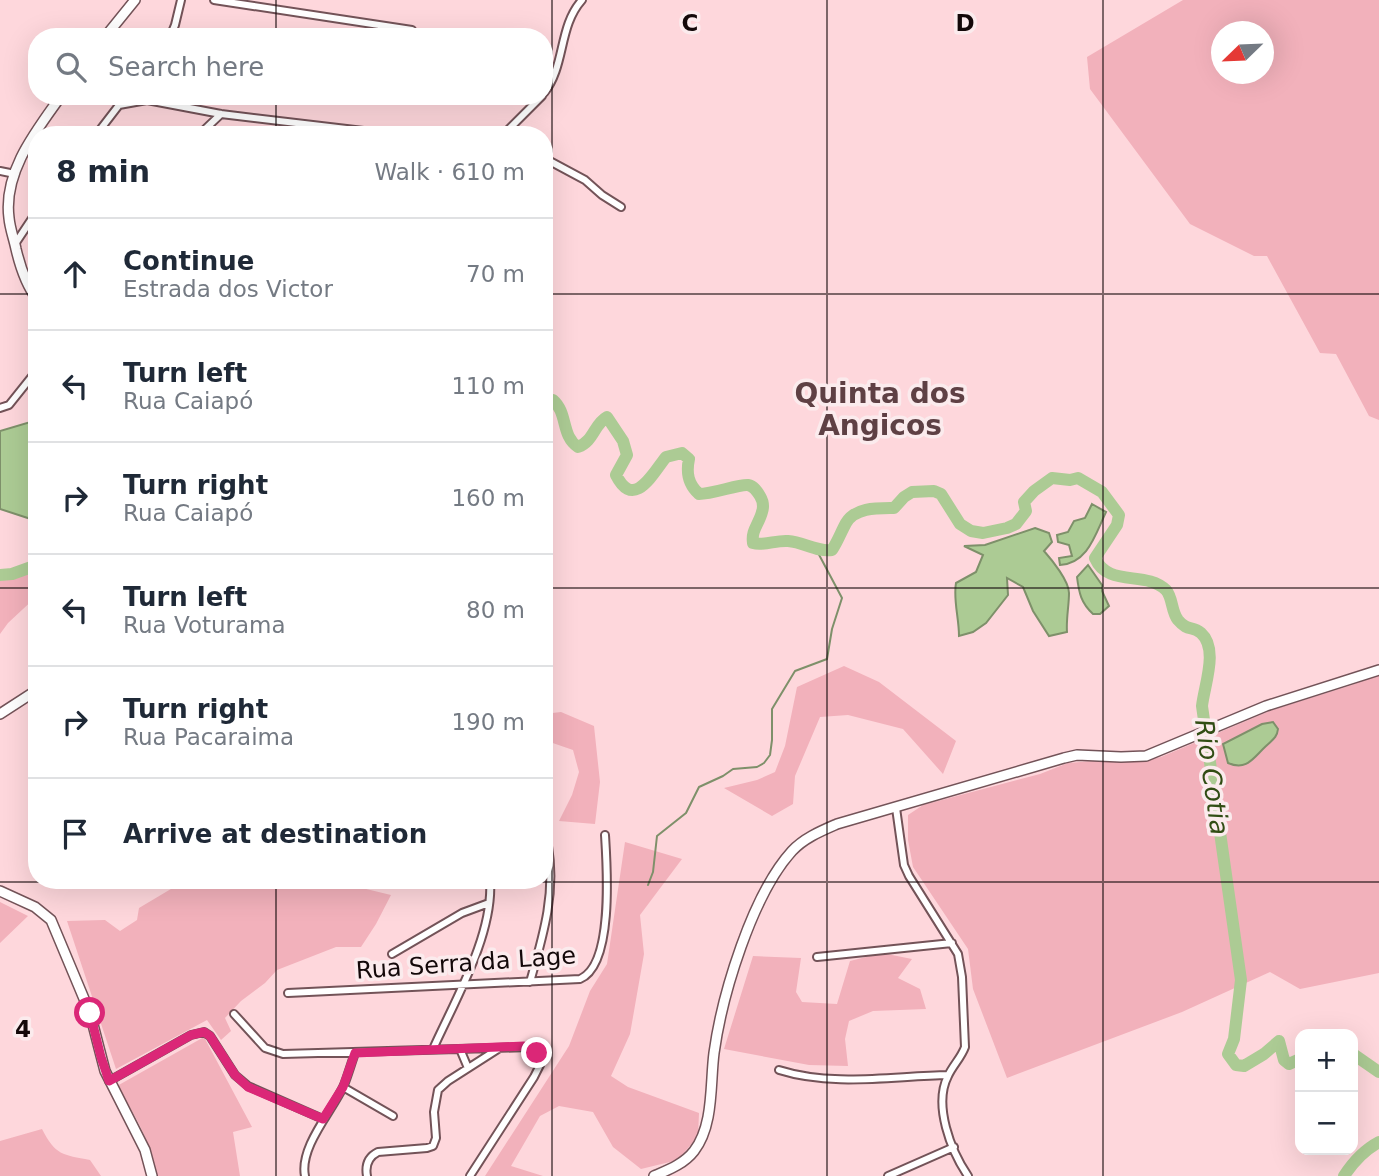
<!DOCTYPE html>
<meta charset="utf-8">
<style>
body{margin:0;font-family:"DejaVu Sans",sans-serif;background:#f2f2f3;color:#1f2937}
.controls{position:absolute;right:21px;bottom:21px;display:grid;overflow:hidden;border-radius:14px;box-shadow:0 7px 28px #0002}
.controls button{width:63px;height:63px;display:grid;place-items:center;padding:0;border:0;border-bottom:2px solid #e0e1e3;background:#fff;color:#1f2937;font:35px sans-serif}
.compass{position:absolute;left:1211px;top:21px;width:63px;height:63px;border-radius:50%;background:#fff;box-shadow:0 7px 28px #0002;rotate:247deg}
.stop{position:absolute;width:21px;height:21px;margin:-16px;border:5px solid #db2777;border-radius:50%;background:#fff}
.stop.end{background:#db2777;border-color:#fff;box-shadow:0 2px 7px #0008}
.list{margin:0;padding:0;list-style:none}
h2{display:flex;justify-content:space-between;align-items:center;height:91px;margin:0;padding:0 28px;font-size:30px}
h2 small{font-size:23px;font-weight:400;color:#747a83}
.list li{display:grid;grid-template-columns:46px 1fr auto;gap:21px;align-items:center;box-sizing:border-box;height:112px;padding:0 28px;border-top:2px solid #e0e1e3}
.list b{display:block;font-size:26px;white-space:nowrap}
.list p{margin:0;font-size:23px;white-space:nowrap;color:#747a83}
.list em{font-size:23px;font-style:normal;color:#747a83}
.icon{flex:none;width:38px;height:38px;fill:none;stroke:currentColor;stroke-width:2;stroke-linecap:round;stroke-linejoin:round}
.map{position:relative;flex:none;width:1379px;height:1176px;overflow:hidden}
.search{position:absolute;background:#fff;box-shadow:0 7px 28px #0002;left:28px;top:28px;width:525px;height:77px;display:flex;align-items:center;gap:18px;box-sizing:border-box;padding:0 24px;border-radius:28px;color:#747a83;font-size:26px}
.panel{position:absolute;background:#fff;box-shadow:0 7px 28px #0002;left:28px;top:126px;width:525px;height:763px;border-radius:28px}
.map>svg:first-child{display:block}
.green{fill:#f2b1bb;fill-rule:evenodd}
.water{fill:#accb94;stroke:#7e906a;stroke-width:2}
.lines{fill:none;stroke-linecap:round;stroke-linejoin:round}
.stream{stroke:#7e906a;stroke-width:2}
.river{stroke:#accb94;stroke-width:12}
.street-casing{stroke:#735358;stroke-width:10}
.secondary-casing{stroke:#735358;stroke-width:12}
.street{stroke:#fff;stroke-width:6}
.secondary{stroke:#fff;stroke-width:9}
.route{stroke:#db2777;stroke-width:9}
.grid{fill:none;stroke:#130809;stroke-width:2;stroke-opacity:0.55}
.labels{text-anchor:middle;stroke-width:7;stroke-linejoin:round;paint-order:stroke}
.street-label{font-size:24px;fill:#130809;stroke:#fbebed}
.water-label{font-size:26px;font-style:italic;fill:#314d14;stroke:#fbebed}
.quarter-label{font-size:28px;font-weight:bold;fill:#5e4044;stroke:#fbebed}
.grid-label{font-size:23px;text-anchor:middle;font-weight:bold;fill:#130809;stroke:#fbebed;stroke-width:7;stroke-linejoin:round;paint-order:stroke}
</style>
<div class="map">
<svg width="1379" height="1176" viewBox="0 0 1379 1176">
<rect width="100%" height="100%" fill="#fed7dc"/>
<path class="green" d="M 1183,0 L 1379,0 L 1379,420 L 1369,416 L 1336,354 L 1320,353 L 1267,256 L 1254,256 L 1190,224 L 1090,89 L 1087,57 ZM 1222,32 L 1264,32 L 1264,74 L 1222,74 Z
M 37,568 L 37,596 L 8,623 L 0,634 L 0,581 Z
M 844,666 L 879,682 L 956,741 L 943,774 L 903,729 L 848,715 L 820,717 L 795,776 L 793,804 L 772,816 L 724,788 L 757,780 L 775,772 L 785,746 L 797,687 Z
M 1379,674 L 1379,973 L 1300,989 L 1270,972 L 1182,1012 L 1007,1078 L 973,989 L 968,949 L 913,867 L 908,840 L 908,815 L 923,805 L 1040,774 L 1068,763 L 1093,761 L 1142,761 L 1161,757 L 1272,710 L 1352,685 Z
M 561,712 L 594,726 L 600,782 L 595,824 L 559,821 L 572,795 L 579,772 L 573,750 L 544,740 L 544,714 Z
M 625,842 L 682,859 L 640,915 L 644,954 L 630,1034 L 611,1076 L 628,1087 L 699,1113 L 698,1136 L 678,1160 L 641,1169 L 613,1147 L 593,1112 L 559,1106 L 540,1116 L 511,1166 L 543,1176 L 485,1176 L 569,1046 L 590,991 L 607,964 Z
M 186,880 L 329,880 L 391,895 L 376,924 L 361,947 L 336,947 L 277,970 L 265,983 L 241,1001 L 225,1018 L 231,1031 L 221,1040 L 207,1020 L 116,1069 L 67,921 L 105,920 L 120,931 L 137,920 L 139,908 Z
M 0,902 L 28,916 L 0,943 Z
M 882,953 L 912,959 L 898,978 L 920,989 L 926,1009 L 873,1011 L 849,1021 L 845,1039 L 848,1066 L 809,1065 L 724,1049 L 753,956 L 801,958 L 796,992 L 802,1002 L 837,1004 L 850,961 Z
M 204,1037 L 252,1127 L 233,1132 L 240,1176 L 157,1176 C 150,1140 136,1117 117,1086 Z
M 42,1129 C 55,1155 63,1155 90,1160 L 101,1176 L 0,1176 L 0,1141 Z"/>
<path class="water" d="M 37,420 L 37,521 L 0,509 L 0,431 Z
M 1092,504 L 1106,512 C 1095,535 1088,563 1060,565 L 1059,558 L 1072,556 L 1069,545 L 1058,542 L 1057,535 L 1068,532 L 1074,521 L 1085,518 Z
M 1035,528 L 1049,533 L 1052,542 L 1044,551 C 1052,560 1069,581 1069,593 C 1069,606 1066,619 1067,632 L 1049,636 L 1033,611 L 1023,587 L 1007,578 L 1008,595 L 986,623 L 973,632 L 959,636 C 959,618 953,599 956,583 L 976,572 L 983,555 L 964,546 L 985,545 Z
M 1088,565 L 1102,585 L 1102,591 L 1109,606 L 1100,614 L 1093,614 C 1081,603 1079,593 1077,577 Z
M 1273,722 L 1278,729 C 1277,738 1272,740 1266,746 C 1253,758 1247,771 1228,763 L 1223,744 L 1262,724 Z"/>
<g class="lines">
<path class="stream" d="M 648,885 L 653,872 L 657,836 L 686,813 L 699,787 L 723,776 L 733,769 L 757,767 L 764,763 L 770,755 L 772,740 L 772,709 L 795,671 L 827,659 L 832,629 L 842,598 L 816,549"/>
<path class="river" d="M 544,416 L 548,402 L 553,400 C 568,413 561,436 578,447 C 594,441 594,424 607,417 L 623,441 L 627,455 L 616,475 C 634,511 653,473 666,457 L 682,453 L 689,459 C 686,473 688,484 699,494 C 713,494 739,484 748,485 C 754,486 757,491 760,496 C 763,501 764,506 762,512 C 759,524 751,530 753,543 C 764,546 776,540 788,541 C 804,542 816,552 832,550 C 838,541 841,532 846,523 C 855,507 878,508 894,508 L 904,497 L 912,492 L 934,491 L 941,494 L 960,524 L 971,531 L 983,533 L 1007,528 L 1016,524 L 1026,511 L 1024,502 L 1034,491 L 1052,478 L 1070,480 L 1078,478 L 1102,492 L 1119,515 L 1117,525 L 1095,558 C 1108,588 1146,570 1166,590 C 1173,598 1171,611 1178,620 C 1188,632 1192,625 1201,633 C 1219,649 1204,686 1202,706 L 1241,980 L 1234,1039 L 1228,1054 L 1236,1065 L 1244,1066 L 1264,1054 L 1279,1041 L 1284,1060 L 1289,1064 L 1300,1059
M 0,575 L 12,574 L 37,565
M 1353,1054 L 1379,1072
M 1344,1176 C 1353,1162 1364,1150 1379,1142"/>
<g class="street-casing">
<path id="street" d="M 214,0 L 412,30
M 170,37 L 175,25 L 181,0
M 544,93 C 566,65 558,27 582,0
M 119,105 L 147,100 L 221,114 L 389,134
M 96,135 L 126,96
M 199,135 L 221,114
M 503,135 L 542,96
M 544,158 L 585,180 L 602,195 L 621,207
M 0,171 L 15,174
M 15,244 L 37,211
M 0,408 L 9,405 L 37,370
M 896,808 L 904,865 L 909,876 L 958,954 L 962,977 L 965,1047 C 961,1058 953,1065 948,1076 C 933,1105 951,1151 968,1176
M 392,954 L 462,913 L 489,903
M 817,957 L 952,943
M 530,982 C 543,936 556,894 548,846
M 288,993 L 580,979 C 614,965 607,867 605,835
M 234,1014 L 265,1048 L 283,1054 L 530,1047 L 540,1058 L 540,1065 L 534,1077 L 470,1176
M 433,1049 C 455,1000 494,934 490,880
M 460,1049 L 468,1068
M 779,1070 C 833,1087 892,1076 948,1075
M 109,1081 L 191,1035 L 204,1032 L 210,1036 L 235,1075 L 248,1086 L 323,1119
M 343,1087 L 393,1116
M 305,1176 C 299,1147 333,1110 344,1085 C 348,1075 351,1064 355,1053
M 367,1176 C 365,1165 368,1157 378,1152 L 427,1148 L 433,1146 L 436,1138 L 434,1112 L 438,1090 L 448,1081 L 498,1049
M 888,1176 L 954,1147"/>
</g>
<g class="secondary-casing">
<path id="secondary" d="M 105,37 L 135,0
M 37,299 C 26,285 20,266 16,249 C 14,239 10,229 9,218 C 3,172 36,131 61,96
M 0,714 L 37,690
M 0,891 L 35,907 L 51,920 L 90,1013 L 105,1071 L 145,1150 L 152,1176
M 654,1176 C 668,1170 684,1164 694,1151 C 714,1125 710,1084 714,1053 C 722,995 752,895 792,851 C 804,838 821,831 837,824 L 1064,758 L 1077,755 L 1121,757 L 1146,756 L 1266,706 L 1379,670"/>
</g>
<use href="#street" class="street"/>
<use href="#secondary" class="secondary"/>
</g>
<g class="lines">
<path class="route" d="M 90,1013 L 101,1057 L 109,1081 L 191,1035 L 204,1032 L 210,1036 L 235,1075 L 248,1087 L 323,1119 L 343,1087 L 355,1053 L 524,1046 L 537,1053"/>
</g>
<path class="grid" d="M 276,0 L 276,37M 552,0 L 552,1176M 827,0 L 827,1176M 1103,0 L 1103,1176M 276,96 L 276,135M 0,294 L 37,294M 544,294 L 1379,294M 0,588 L 37,588M 544,588 L 1379,588M 276,880 L 276,1176M 0,882 L 1379,882"/>
<g class="labels">
<g class="street-label">
<text transform="translate(466 963) rotate(-4)" y="8">Rua Serra da Lage</text>
</g>
<g class="water-label">
<text transform="translate(1212 777) rotate(82)" y="9">Rio Cotia</text>
</g>
<g class="quarter-label">
<text x="880" y="403">Quinta dos<tspan x="880" dy="32">Angicos</tspan></text>
</g>
</g>
<g class="grid-label">
<text x="690" y="31">C</text>
<text x="965" y="31">D</text>
<text x="23" y="1037">4</text>
</g>
</svg>
<div class="controls">
<button>+</button>
<button>−</button>
</div>
<svg class="compass" viewBox="-18 -18 36 36"><path d="M0-13l5 13h-10z" fill="#e53935"/><path d="M0 13l5-13h-10z" fill="#747a83"/></svg>
<div class="stop" style="left:90px;top:1013px"></div>
<div class="stop end" style="left:537px;top:1053px"></div>
<div class="search"><svg class="icon" aria-label="search" viewBox="0 0 24 24"><circle cx="10" cy="10" r="6"/><path d="M15 15l6 6"/></svg>Search here</div>
<section class="panel">
<h2>8 min<small>Walk · 610 m</small></h2>
<ul class="list">
<li><svg class="icon" aria-label="ahead" viewBox="0 0 24 24"><path d="M12 20V5M6 11l6-6 6 6"/></svg><div><b>Continue</b><p>Estrada dos Victor</p></div><em>70 m</em></li>
<li><svg class="icon" aria-label="left" viewBox="0 0 24 24"><path d="M17 20v-9H6M10 6l-5 5 5 5"/></svg><div><b>Turn left</b><p>Rua Caiapó</p></div><em>110 m</em></li>
<li><svg class="icon" aria-label="right" viewBox="0 0 24 24"><path d="M7 20v-9h11M14 6l5 5-5 5"/></svg><div><b>Turn right</b><p>Rua Caiapó</p></div><em>160 m</em></li>
<li><svg class="icon" aria-label="left" viewBox="0 0 24 24"><path d="M17 20v-9H6M10 6l-5 5 5 5"/></svg><div><b>Turn left</b><p>Rua Voturama</p></div><em>80 m</em></li>
<li><svg class="icon" aria-label="right" viewBox="0 0 24 24"><path d="M7 20v-9h11M14 6l5 5-5 5"/></svg><div><b>Turn right</b><p>Rua Pacaraima</p></div><em>190 m</em></li>
<li><svg class="icon" aria-label="arrive" viewBox="0 0 24 24"><path d="M6 21V4h12l-3 4 3 4H6"/></svg><div><b>Arrive at destination</b></div></li>
</ul>
</section>
</div>
